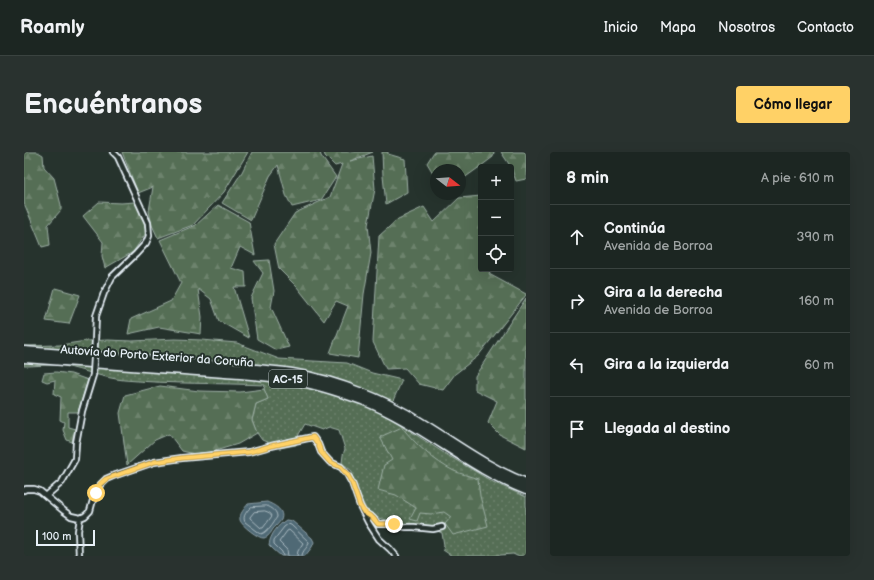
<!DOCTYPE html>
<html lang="es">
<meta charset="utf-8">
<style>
body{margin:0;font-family:"Balsamiq Sans",sans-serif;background:#29322f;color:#f1f3f6}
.controls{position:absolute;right:12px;top:12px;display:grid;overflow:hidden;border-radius:4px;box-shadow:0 4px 16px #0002}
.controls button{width:36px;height:36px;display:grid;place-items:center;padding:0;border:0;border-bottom:1px solid #3a4340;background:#1c2622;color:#f1f3f6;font:20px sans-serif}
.compass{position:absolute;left:406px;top:12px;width:36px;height:36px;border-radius:50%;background:#1c2622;box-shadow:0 4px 16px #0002;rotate:107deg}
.scale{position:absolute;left:12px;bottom:10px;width:59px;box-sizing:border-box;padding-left:4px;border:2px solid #e8f1f8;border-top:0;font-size:11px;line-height:14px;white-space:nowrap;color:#e8f1f8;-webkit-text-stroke:3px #26332d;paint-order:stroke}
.stop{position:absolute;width:12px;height:12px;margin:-9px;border:3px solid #ffd166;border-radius:50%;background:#fff}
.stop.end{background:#ffd166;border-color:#fff;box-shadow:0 1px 4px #0008}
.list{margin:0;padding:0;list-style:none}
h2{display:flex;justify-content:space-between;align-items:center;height:52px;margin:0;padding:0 16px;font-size:17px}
h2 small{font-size:13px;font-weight:400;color:#a0a5a5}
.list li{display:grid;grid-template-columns:26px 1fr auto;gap:12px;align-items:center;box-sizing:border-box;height:64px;padding:0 16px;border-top:1px solid #3a4340}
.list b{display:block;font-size:15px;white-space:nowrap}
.list p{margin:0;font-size:13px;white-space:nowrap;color:#a0a5a5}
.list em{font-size:13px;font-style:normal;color:#a0a5a5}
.icon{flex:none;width:22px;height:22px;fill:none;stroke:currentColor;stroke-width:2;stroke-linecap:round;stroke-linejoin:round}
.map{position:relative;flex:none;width:502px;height:404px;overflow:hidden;border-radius:4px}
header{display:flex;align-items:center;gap:24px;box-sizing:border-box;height:56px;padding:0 20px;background:#1c2622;border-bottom:1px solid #3a4340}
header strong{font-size:19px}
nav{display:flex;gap:22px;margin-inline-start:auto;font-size:14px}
.intro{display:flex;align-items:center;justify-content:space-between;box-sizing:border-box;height:96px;padding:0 24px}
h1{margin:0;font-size:28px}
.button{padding:10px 18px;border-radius:4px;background:#ffd166;color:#111;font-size:14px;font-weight:700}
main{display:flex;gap:24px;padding:0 24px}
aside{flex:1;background:#1c2622;border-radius:4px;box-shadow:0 4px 16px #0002}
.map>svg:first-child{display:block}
.grass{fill:url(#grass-dots);stroke:#9eb0a6}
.forest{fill:url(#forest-firs);stroke:#9eb0a6}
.water{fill:#4f6974;stroke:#8c9fa9}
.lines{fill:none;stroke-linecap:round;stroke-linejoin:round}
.shore{stroke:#abbbc3;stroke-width:1}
.street-casing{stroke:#e8f1f8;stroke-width:8}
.highway-casing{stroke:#e8f1f8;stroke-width:11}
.street{stroke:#26332d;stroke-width:4.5}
.highway{stroke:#26332d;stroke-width:8}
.street-bridge-casing{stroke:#e8f1f8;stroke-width:8;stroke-linecap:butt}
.street-bridge{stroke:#26332d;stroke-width:4.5}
.route{stroke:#ffd166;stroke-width:5}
.labels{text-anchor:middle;stroke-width:4;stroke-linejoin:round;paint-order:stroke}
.shield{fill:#26332d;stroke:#aeb8bb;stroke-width:1}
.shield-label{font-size:11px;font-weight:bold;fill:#e8f1f8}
.street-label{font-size:12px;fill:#e8f1f8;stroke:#26332d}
</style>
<header>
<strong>Roamly</strong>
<nav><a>Inicio</a><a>Mapa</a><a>Nosotros</a><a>Contacto</a></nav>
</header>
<div class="intro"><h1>Encuéntranos</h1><a class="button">Cómo llegar</a></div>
<main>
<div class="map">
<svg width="502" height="404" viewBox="0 0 502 404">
<defs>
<pattern id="grass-dots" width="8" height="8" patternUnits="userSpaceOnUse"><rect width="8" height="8" fill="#556e54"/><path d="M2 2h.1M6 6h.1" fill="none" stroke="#6d836d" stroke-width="1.8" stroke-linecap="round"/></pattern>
<pattern id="forest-firs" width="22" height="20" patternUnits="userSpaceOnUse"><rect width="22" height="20" fill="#556e54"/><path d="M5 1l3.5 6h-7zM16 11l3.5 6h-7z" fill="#6d836d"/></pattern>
</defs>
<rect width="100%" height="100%" fill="#26332d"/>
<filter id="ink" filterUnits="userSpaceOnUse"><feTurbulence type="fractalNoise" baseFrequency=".025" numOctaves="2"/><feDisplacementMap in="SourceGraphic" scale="8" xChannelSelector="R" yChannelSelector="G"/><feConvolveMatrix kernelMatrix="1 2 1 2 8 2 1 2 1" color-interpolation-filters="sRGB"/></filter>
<g filter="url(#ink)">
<path class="grass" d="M 151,187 L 178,188 L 213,191 L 255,207 L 323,211 L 348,221 L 378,228 L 368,251 L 358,262 L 374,271 L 420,301 L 469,330 L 502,345 L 502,404 L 493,404 L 489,402 L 463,404 L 428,404 L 419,398 L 420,393 L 418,381 L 401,373 L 382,372 L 354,366 L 342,357 L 332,337 L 328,323 L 328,319 L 318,311 L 319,303 L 321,297 L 315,278 L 305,275 L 298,278 L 281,272 L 275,282 L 272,293 L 256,296 L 238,288 L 233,281 L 228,268 L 232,252 L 244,247 L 240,237 L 241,233 C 194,231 147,232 100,228 C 79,226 60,218 40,214 C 27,212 13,214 0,214 L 0,194 L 36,193 L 62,189 L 84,188 L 108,189 Z"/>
<path class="forest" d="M 0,0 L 14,0 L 19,3 L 20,15 L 30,26 L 37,53 L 37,58 L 24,73 L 26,93 L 18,95 L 0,51 Z
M 98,0 L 224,0 L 200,40 L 169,73 L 134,86 L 128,73 L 125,59 L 129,35 L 114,41 Z
M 228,0 L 296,0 L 297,4 L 312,25 L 297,48 L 268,55 L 262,43 L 254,13 L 246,24 L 227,68 L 198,51 L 218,20 Z
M 300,0 L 349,0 L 326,9 L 348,4 L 351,37 L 344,73 L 347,101 L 340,142 L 334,206 L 306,201 L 324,154 L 312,149 L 300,169 L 273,135 L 255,117 L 250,92 L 271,61 L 306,45 L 318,12 L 311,14 L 301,4 Z
M 358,0 L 364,0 L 364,2 L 381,7 L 383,40 L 362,52 L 359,24 Z
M 410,0 L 470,0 L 469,5 L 457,14 L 436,29 L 436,18 L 412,18 L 412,26 L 403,11 Z
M 477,0 L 502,0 L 502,27 L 492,29 L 487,15 Z
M 457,44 L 457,117 L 467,117 L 465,122 L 502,142 L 502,143 L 454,204 L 431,222 L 419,238 L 395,232 L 381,216 L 362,217 L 349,190 L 355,84 L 374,67 L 400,55 L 410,70 L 435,46 Z
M 75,50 L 97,51 L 111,50 L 120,69 L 122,81 L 109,100 L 81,116 L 78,104 L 79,90 L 59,64 Z
M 194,53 L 225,70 L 231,103 L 216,95 L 207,116 L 221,120 L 222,135 L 210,135 L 225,186 L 195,169 L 187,147 L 174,137 L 178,165 L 177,182 L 135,175 L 104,182 L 107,167 L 147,149 L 157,131 L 136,88 L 172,73 Z
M 245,108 L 250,139 L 247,155 L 265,195 L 252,198 L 233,187 L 227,146 L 239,121 L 230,109 Z
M 31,136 L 56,143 L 45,172 L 22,169 Z
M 502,146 L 502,296 L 476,283 L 464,271 L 473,249 L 451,238 L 451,224 Z
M 32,220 L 47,222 L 64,228 L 54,260 L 44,260 L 44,275 L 51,277 L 48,290 L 43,288 L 39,278 L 40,270 L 36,268 L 37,245 L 30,242 L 31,228 L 23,230 L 18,228 L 20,221 Z
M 136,234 L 175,239 L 216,240 L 240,237 L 244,247 L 232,252 L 228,268 L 233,281 L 214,292 L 191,299 L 171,302 L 158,299 L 145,282 L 131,288 L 103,313 L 96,261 L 101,243 Z
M 378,275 C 390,291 411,310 430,319 C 437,322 446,324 454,327 L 456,344 L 464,374 L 429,383 L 421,372 L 427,365 L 420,360 L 407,362 L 396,361 L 393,369 L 386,367 L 392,356 L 372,343 L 354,338 L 360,313 L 368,308 L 356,285 Z"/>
<path class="water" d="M 243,350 C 250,353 261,358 257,368 C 255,371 251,375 249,377 C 247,381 244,385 240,386 C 235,387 217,373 216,368 C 215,362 221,356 224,352 Z
M 262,368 L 268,369 L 288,386 L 290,390 L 288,395 L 281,404 L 257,404 L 249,397 L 245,393 C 246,383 254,373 262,368 Z"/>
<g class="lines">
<path class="shore" d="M 243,354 C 248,356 253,359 253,365 C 249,371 244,380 237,382 L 221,370 C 218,364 223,359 227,355 Z
M 241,359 C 244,360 247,361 248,364 L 239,376 L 237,376 L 226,366 L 226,365 L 230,360 Z
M 259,404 L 258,400 L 250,392 L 250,388 L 260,375 L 264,372 L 267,373 L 285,390 C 285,395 278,398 278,404
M 264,404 L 263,398 L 255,390 L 263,379 L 265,378 L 279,391 L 274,399 L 273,404"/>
<g class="street-casing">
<path id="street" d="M 71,189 L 72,164 L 80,141 L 88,125 L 112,102 L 122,91 L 125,84 L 124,71 L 94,5 L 89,0
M 0,338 L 2,337 L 10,337 L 16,339 L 40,359 L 47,364 L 56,366 L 61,364 L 66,359 L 69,348 L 76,333 L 82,327 L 89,324 L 130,310 L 158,306 L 225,300 L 247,294 L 289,285 L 294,292 L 297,300 L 306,310 L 317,315 L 323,322 L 328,331 L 336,354 L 344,370 L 355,387 L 366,397 L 372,404
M 22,344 L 38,330 L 51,307 L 52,291 L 58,259 L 69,223
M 339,360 L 349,366 L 354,372 L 370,372 L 381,375 L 390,375 L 409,377 L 418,375
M 55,404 L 54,379 L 56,366"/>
</g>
<g class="highway-casing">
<path id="highway" d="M 0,199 C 53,203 107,207 160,211 C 196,214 232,216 268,221 C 293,225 318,233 341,242 C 399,264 445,309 502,331
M 0,206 C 53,210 107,214 160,218 C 196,221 233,222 268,228 C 292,232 316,240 338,248 C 397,271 443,315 502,338"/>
</g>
<use href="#street" class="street"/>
<use href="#highway" class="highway"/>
<g class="street-bridge-casing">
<path id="street-bridge" d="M 69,223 L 71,189"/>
</g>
<use href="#street-bridge" class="street-bridge"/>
</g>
</g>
<g class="lines" filter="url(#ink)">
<path class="route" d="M 72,341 L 76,332 L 82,327 L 130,310 L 158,306 L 225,300 L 247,294 L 289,285 L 294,292 L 297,300 L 306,310 L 317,315 L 323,322 L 328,331 L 336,354 L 340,360 L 349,366 L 354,372 L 370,372"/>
</g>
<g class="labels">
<rect class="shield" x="245" y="218" width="38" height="18" rx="3"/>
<g class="shield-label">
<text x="264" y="231">AC-15</text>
</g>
<g class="street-label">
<text transform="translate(133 204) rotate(4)" y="4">Autovía do Porto Exterior da Coruña</text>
</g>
</g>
</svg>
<div class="controls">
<button>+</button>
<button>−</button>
<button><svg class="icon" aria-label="locate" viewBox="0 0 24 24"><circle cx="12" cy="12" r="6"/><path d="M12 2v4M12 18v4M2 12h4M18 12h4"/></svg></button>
</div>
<svg class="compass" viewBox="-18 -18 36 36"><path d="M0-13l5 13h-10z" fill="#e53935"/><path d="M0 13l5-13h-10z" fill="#a0a5a5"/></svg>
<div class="scale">100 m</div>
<div class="stop" style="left:72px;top:341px"></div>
<div class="stop end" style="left:370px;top:372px"></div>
</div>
<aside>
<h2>8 min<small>A pie · 610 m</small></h2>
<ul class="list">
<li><svg class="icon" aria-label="ahead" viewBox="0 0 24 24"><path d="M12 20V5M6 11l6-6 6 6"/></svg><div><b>Continúa</b><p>Avenida de Borroa</p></div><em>390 m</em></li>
<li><svg class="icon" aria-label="right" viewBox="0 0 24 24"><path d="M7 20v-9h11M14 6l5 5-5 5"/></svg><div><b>Gira a la derecha</b><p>Avenida de Borroa</p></div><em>160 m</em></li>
<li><svg class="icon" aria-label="left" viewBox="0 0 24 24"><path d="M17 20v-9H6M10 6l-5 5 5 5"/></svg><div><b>Gira a la izquierda</b></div><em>60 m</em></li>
<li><svg class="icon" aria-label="arrive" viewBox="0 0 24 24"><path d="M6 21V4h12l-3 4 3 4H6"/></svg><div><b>Llegada al destino</b></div></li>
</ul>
</aside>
</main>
